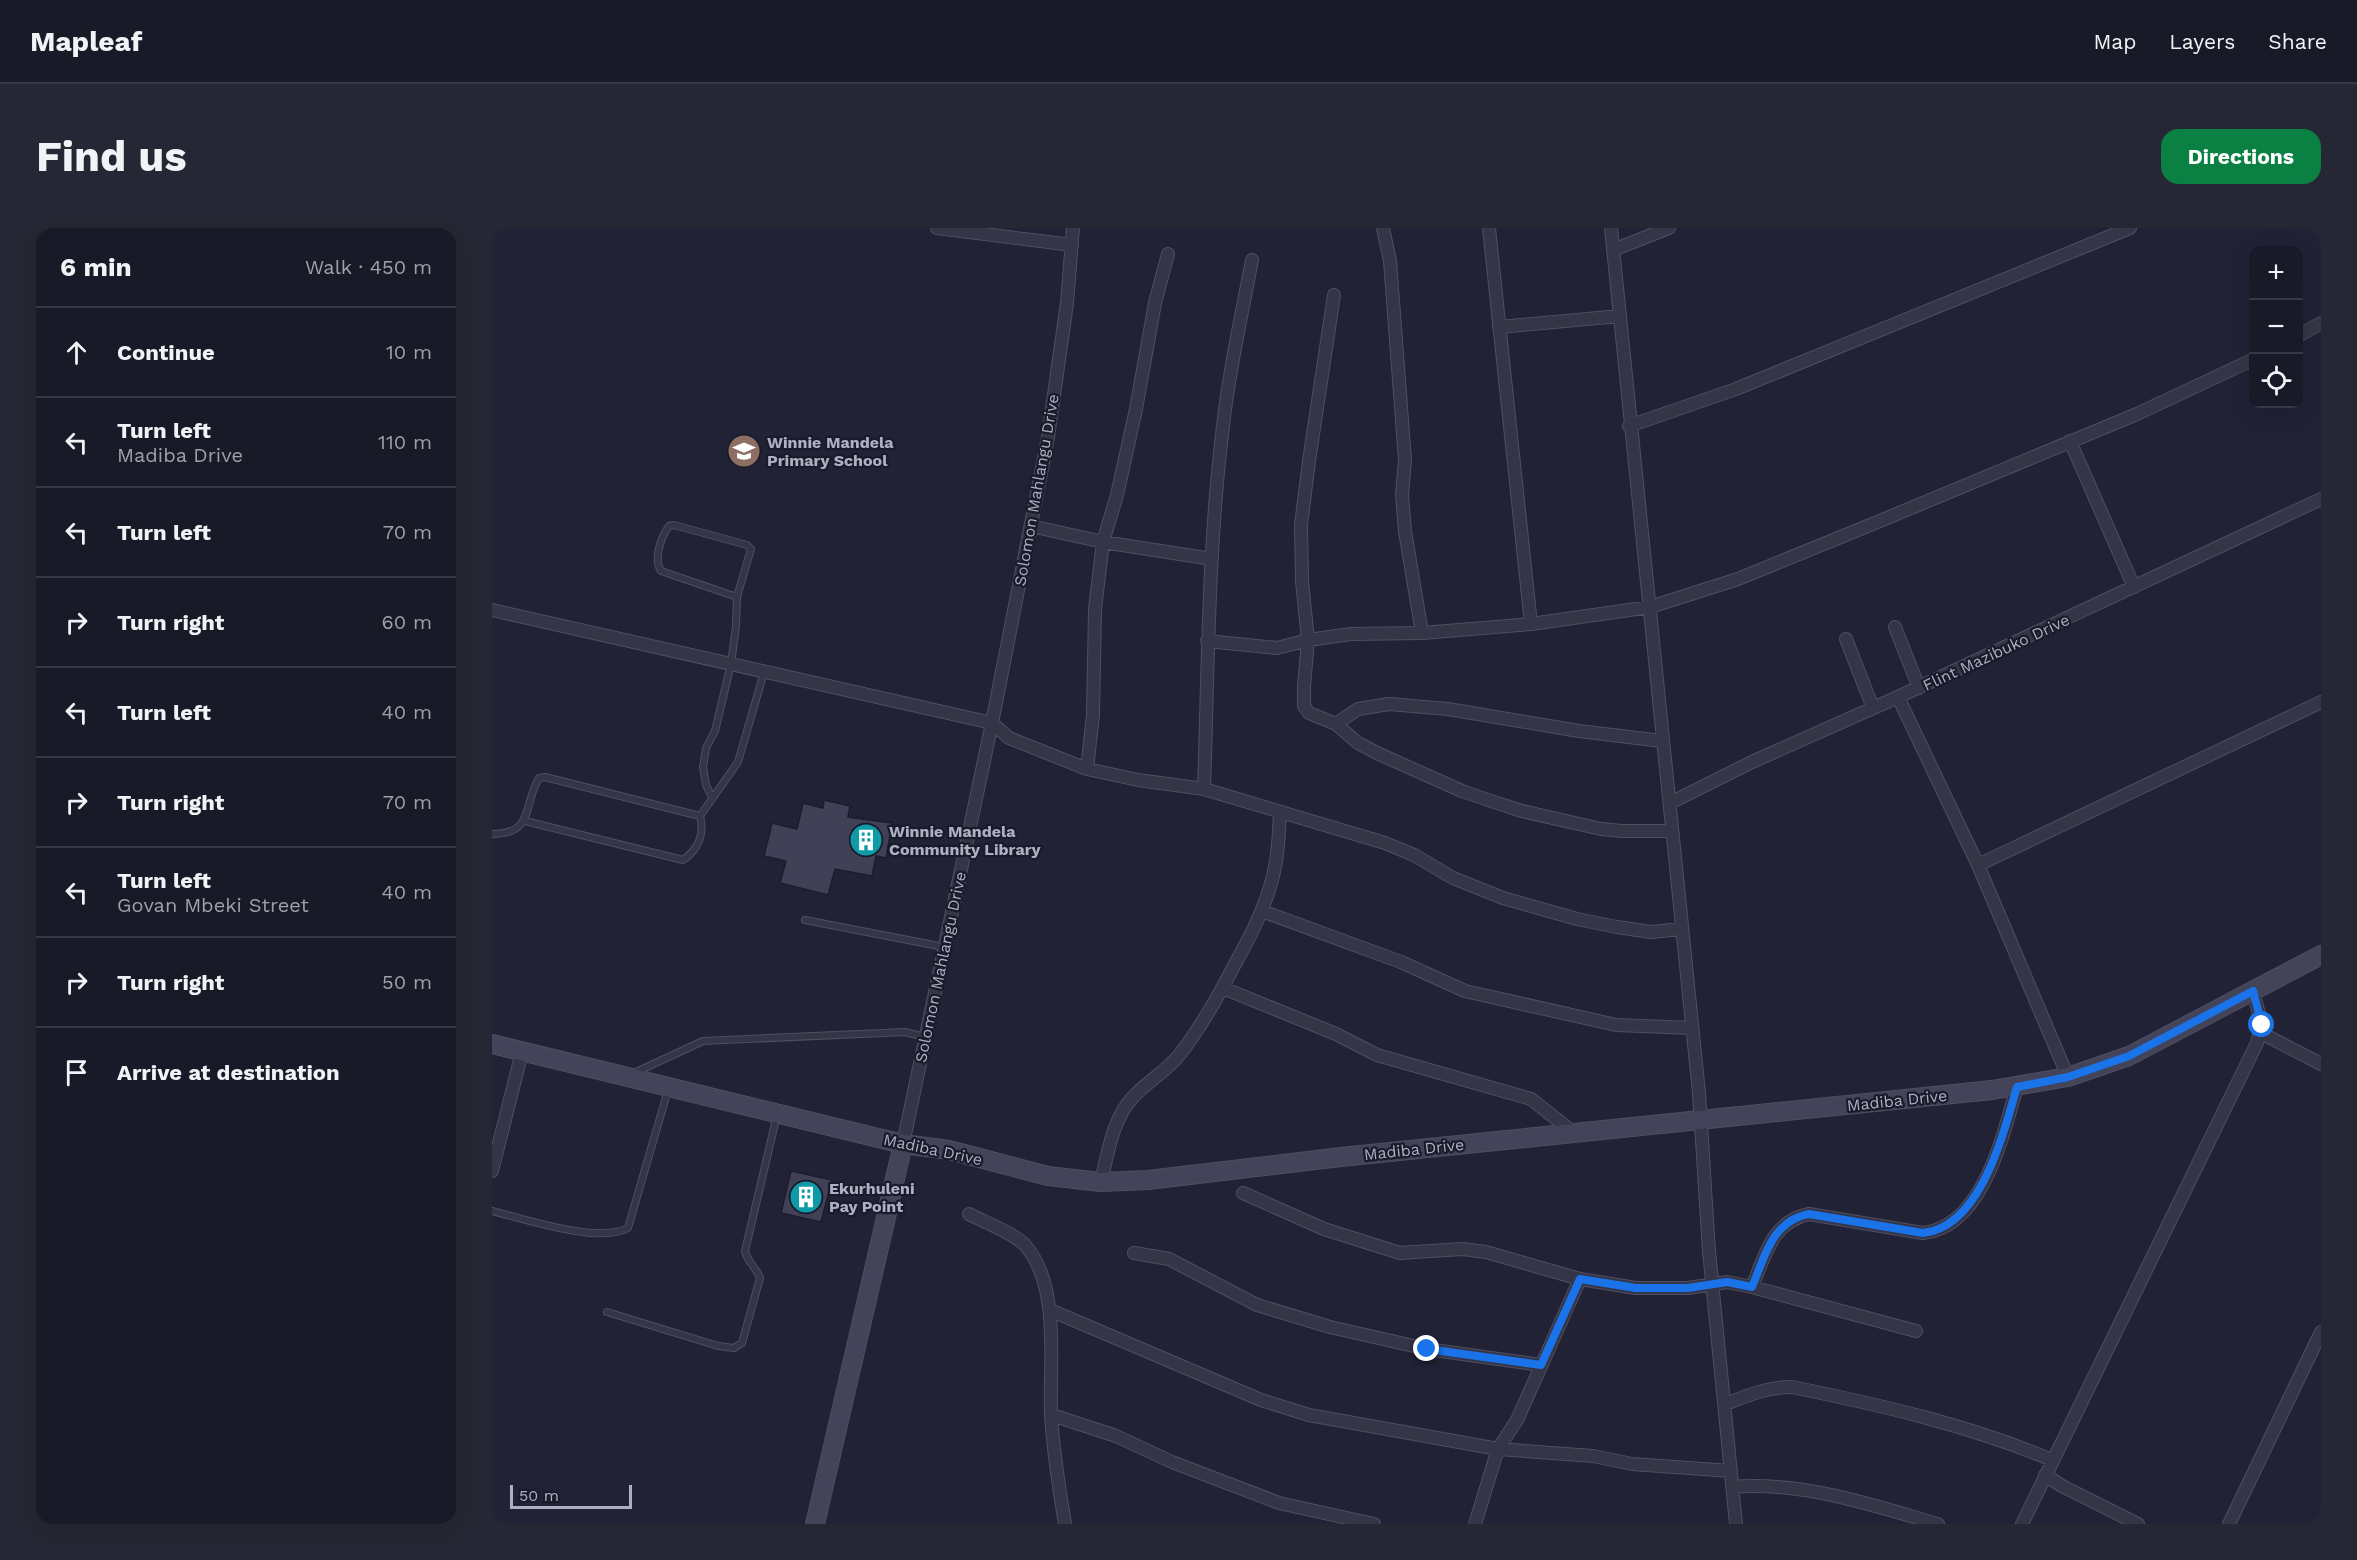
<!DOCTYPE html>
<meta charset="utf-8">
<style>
body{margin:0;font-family:"Work Sans",sans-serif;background:#262734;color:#f1f3f6}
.controls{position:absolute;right:18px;top:18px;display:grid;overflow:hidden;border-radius:12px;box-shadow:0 6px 24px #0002}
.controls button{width:54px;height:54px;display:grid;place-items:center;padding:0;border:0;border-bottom:2px solid #373845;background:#191a28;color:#f1f3f6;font:30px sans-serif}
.scale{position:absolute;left:18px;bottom:15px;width:122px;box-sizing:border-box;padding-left:6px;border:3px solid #afafc3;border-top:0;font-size:16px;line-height:21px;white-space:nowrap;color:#afafc3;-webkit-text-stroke:4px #1a1a2b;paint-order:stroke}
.stop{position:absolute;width:18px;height:18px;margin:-14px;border:4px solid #1a73e8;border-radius:50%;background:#fff}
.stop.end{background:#1a73e8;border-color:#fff;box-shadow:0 2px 6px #0008}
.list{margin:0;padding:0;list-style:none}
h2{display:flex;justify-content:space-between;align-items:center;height:78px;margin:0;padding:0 24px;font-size:26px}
h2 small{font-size:20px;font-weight:400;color:#9fa1a8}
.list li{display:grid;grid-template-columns:39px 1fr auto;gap:18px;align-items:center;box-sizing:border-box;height:90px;padding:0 24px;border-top:2px solid #373845}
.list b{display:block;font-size:22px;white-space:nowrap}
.list p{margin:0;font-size:20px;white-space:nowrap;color:#9fa1a8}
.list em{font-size:20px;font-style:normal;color:#9fa1a8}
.icon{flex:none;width:33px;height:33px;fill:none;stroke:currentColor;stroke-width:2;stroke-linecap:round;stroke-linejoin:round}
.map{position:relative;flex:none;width:1829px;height:1296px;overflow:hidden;border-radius:18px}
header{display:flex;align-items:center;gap:36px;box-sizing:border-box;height:84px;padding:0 30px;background:#191a28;border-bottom:2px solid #373845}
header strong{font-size:28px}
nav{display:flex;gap:33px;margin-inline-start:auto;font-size:21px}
.intro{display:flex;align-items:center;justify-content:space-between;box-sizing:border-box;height:144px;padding:0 36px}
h1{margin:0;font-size:42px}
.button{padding:15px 27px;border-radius:18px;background:#0b8043;color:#fff;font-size:21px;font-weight:700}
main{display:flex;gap:36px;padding:0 36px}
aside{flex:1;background:#191a28;border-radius:18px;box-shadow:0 6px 24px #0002}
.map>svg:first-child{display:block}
.building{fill:#404057;stroke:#1c1c2d;stroke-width:1.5}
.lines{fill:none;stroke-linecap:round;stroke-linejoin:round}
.lane-casing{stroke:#4f4f61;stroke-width:8}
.street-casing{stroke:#4f4f61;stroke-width:14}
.secondary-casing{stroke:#4f4f61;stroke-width:20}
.lane{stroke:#343546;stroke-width:6}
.street{stroke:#343546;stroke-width:12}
.secondary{stroke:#434359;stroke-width:18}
.route{stroke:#1a73e8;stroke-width:8}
.labels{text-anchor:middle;stroke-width:4.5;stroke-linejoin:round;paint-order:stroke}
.poi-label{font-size:16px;font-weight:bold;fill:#afafc3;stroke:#1a1a2b;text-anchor:start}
.street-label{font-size:16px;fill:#afafc3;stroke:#1a1a2b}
</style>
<header>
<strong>Mapleaf</strong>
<nav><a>Map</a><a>Layers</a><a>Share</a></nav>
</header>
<div class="intro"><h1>Find us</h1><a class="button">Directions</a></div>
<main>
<aside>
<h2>6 min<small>Walk · 450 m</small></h2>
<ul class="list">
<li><svg class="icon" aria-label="ahead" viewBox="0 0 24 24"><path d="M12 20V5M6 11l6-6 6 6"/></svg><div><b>Continue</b></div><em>10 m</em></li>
<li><svg class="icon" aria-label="left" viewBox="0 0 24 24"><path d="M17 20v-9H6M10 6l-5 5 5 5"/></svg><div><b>Turn left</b><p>Madiba Drive</p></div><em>110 m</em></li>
<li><svg class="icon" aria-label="left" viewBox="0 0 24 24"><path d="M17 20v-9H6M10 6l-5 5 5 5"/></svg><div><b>Turn left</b></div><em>70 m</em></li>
<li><svg class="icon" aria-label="right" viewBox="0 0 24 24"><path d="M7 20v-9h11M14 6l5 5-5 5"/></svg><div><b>Turn right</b></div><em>60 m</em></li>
<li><svg class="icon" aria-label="left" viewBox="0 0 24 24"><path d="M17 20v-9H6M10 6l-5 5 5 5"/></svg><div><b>Turn left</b></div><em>40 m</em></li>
<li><svg class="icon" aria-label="right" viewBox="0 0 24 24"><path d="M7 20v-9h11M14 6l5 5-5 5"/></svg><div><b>Turn right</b></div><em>70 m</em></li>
<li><svg class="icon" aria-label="left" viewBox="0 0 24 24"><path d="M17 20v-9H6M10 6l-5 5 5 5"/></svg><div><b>Turn left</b><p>Govan Mbeki Street</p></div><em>40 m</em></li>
<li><svg class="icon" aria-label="right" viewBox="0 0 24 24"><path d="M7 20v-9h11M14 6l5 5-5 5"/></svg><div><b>Turn right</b></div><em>50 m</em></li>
<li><svg class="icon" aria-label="arrive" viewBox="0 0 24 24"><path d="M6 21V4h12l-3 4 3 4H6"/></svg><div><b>Arrive at destination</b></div></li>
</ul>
</aside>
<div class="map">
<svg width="1829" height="1296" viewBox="0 0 1829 1296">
<rect width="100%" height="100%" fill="#212236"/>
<path class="building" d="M 332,572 L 358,578 L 356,589 L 400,595 L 394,630 L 384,628 L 380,648 L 343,641 L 336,667 L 288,655 L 294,633 L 272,628 L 280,595 L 305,601 L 311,575 L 331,580 Z
M 299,943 L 340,952 L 329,994 L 289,985 Z"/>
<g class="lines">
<g class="lane-casing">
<path id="lane" d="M 220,569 L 214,557 L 211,539 L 214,520 L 223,503 L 239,436 L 244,398 L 245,369 L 259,321 L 255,317 L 182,297 L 177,298 C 169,309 161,331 169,343 L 245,369
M 33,593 L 191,632 C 206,622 213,606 208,588 L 246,534 L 272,444
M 0,606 C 43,606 31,576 47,550 L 53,549 L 208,588
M 313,692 L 452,719
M 142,845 L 211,813 L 413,804 L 433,809
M 0,983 C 32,991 107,1016 136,1000 L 176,862
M 115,1084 L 226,1118 L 242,1120 L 250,1115 L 268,1050 C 265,1040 255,1034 253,1023 L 285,887"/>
</g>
<g class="street-casing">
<path id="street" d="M 445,0 L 580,17
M 891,0 L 898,33 L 913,232 L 910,267 L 913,303 L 930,405
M 997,0 L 1039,396
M 1119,0 L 1207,865 L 1217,1023 L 1244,1296
M 1121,22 L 1177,0
M 842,67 L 817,233 L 809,297 L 810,353 L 816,412 L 812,458 L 812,478 L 817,485 L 844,496 L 866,515 L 887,526 L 970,563 L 1002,574 L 1030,583 L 1109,601 L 1130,603 L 1179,603
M 1007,99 L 1128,88
M 1806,108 L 1829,95
M 1137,198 L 1244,161 L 1638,0
M 1578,213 L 1642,359
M 539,298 L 611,314 L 720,331
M 0,382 L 500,495 L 517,510 L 595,541 L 646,552 L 712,561 L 893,615 L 922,627 L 961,650 L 1011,670 L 1085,691 L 1125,699 L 1159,704 L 1189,701
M 1403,399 L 1427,460
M 1354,411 L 1381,480
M 715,413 L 785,420 L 816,412 L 859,406 L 930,405 L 1039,396 L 1158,379 L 1246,351 L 1383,295 L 1645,186 L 1762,131
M 1406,469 L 1486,637 L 1576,849
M 844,496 L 866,481 L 897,476 L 956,481 L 1087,503 L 1170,513
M 595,541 L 601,487 L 603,381 L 611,314 L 625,267 L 644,181 L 663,75 L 676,26
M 712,561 C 716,443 716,324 730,207 C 736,148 749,90 760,32
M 1178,575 L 1260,534 L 1406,469 L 1829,271
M 1486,637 L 1829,474
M 770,683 L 909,734 L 973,763 L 1124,797 L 1200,800
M 731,760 L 844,806 L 885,827 L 1039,871 L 1082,905
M 1769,805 L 1829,836
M 411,916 L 500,495 L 556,209 L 575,75 L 581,0
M 0,943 L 30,824
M 609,954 C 616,925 620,892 641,869 C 656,853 675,843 688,826 C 710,798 727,767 743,736 C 758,709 772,682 780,652 C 786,630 787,606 788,584
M 751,965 L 832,1001 L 908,1025 L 971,1021 L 994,1024 L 1088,1051 L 1144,1060 L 1196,1060 L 1235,1054 L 1260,1059 L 1424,1103
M 477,986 C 492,994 522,1005 533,1017 C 569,1059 557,1134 559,1186 C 561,1223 567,1260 573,1296
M 642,1025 L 677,1031 L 765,1077 L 838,1099 L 935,1121 L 1049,1137
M 1260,1059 C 1273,1028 1280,993 1317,986 L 1431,1005 C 1491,999 1511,907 1525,859
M 558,1082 L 769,1172 L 817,1187 L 1006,1221 L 1101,1228 L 1140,1236 L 1239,1243
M 1234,1176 C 1256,1167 1276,1159 1300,1159 C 1388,1177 1477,1197 1560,1232
M 560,1187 L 624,1208 L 680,1234 L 787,1275 L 882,1296
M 1553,1247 L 1570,1258 L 1646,1296
M 1241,1259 C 1310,1253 1380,1277 1446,1296
M 983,1296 L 1006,1221 L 1025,1192 L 1088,1051
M 1530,1296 L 1765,815 L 1770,797 L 1761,763
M 1737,1296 L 1829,1104"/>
</g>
<g class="secondary-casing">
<path id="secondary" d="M 0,816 L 411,916 L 457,922 L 556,948 L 609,954 L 656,952 L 849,929 L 1500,862 L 1576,849 L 1637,828 L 1829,727
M 323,1296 L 411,916"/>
</g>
<use href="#lane" class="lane"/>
<use href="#street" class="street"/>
<use href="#secondary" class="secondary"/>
</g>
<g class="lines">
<path class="route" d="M 935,1121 L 1049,1137 L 1088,1051 L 1144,1060 L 1196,1060 L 1235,1054 L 1260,1059 C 1273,1028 1280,993 1317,986 L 1431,1005 C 1489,999 1511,906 1525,859 L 1576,849 L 1637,828 L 1761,763 L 1770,797"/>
</g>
<defs>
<g id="school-disc" transform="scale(1.725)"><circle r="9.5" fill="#8d6e63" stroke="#1a1a2b"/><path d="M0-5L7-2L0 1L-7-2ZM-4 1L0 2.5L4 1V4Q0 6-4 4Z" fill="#fff"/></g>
<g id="building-disc" transform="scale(1.725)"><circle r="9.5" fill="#0f9aa8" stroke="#1a1a2b"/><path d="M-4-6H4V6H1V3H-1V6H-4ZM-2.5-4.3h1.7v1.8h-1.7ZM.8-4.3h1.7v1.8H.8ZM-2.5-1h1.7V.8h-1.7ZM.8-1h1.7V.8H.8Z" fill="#fff"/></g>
</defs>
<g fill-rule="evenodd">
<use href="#school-disc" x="252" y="223"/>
<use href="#building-disc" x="374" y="612"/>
<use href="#building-disc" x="314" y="969"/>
</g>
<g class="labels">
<g class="poi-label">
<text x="275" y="220">Winnie Mandela<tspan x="275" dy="18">Primary School</tspan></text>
<text x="397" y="609">Winnie Mandela<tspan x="397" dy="18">Community Library</tspan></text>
<text x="337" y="966">Ekurhuleni<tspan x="337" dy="18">Pay Point</tspan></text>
</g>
<g class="street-label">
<text transform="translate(544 262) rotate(-80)" y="6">Solomon Mahlangu Drive</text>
<text transform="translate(1504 424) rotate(-25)" y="6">Flint Mazibuko Drive</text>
<text transform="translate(448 739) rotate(-78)" y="6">Solomon Mahlangu Drive</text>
<text transform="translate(1405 872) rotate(-6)" y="6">Madiba Drive</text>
<text transform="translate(441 921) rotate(12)" y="6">Madiba Drive</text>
<text transform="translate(922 921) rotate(-6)" y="6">Madiba Drive</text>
</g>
</g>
</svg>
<div class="controls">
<button>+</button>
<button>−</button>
<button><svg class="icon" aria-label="locate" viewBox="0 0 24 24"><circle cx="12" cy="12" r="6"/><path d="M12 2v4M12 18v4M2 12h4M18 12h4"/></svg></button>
</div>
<div class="scale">50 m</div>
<div class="stop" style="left:1770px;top:797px"></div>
<div class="stop end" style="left:935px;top:1121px"></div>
</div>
</main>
